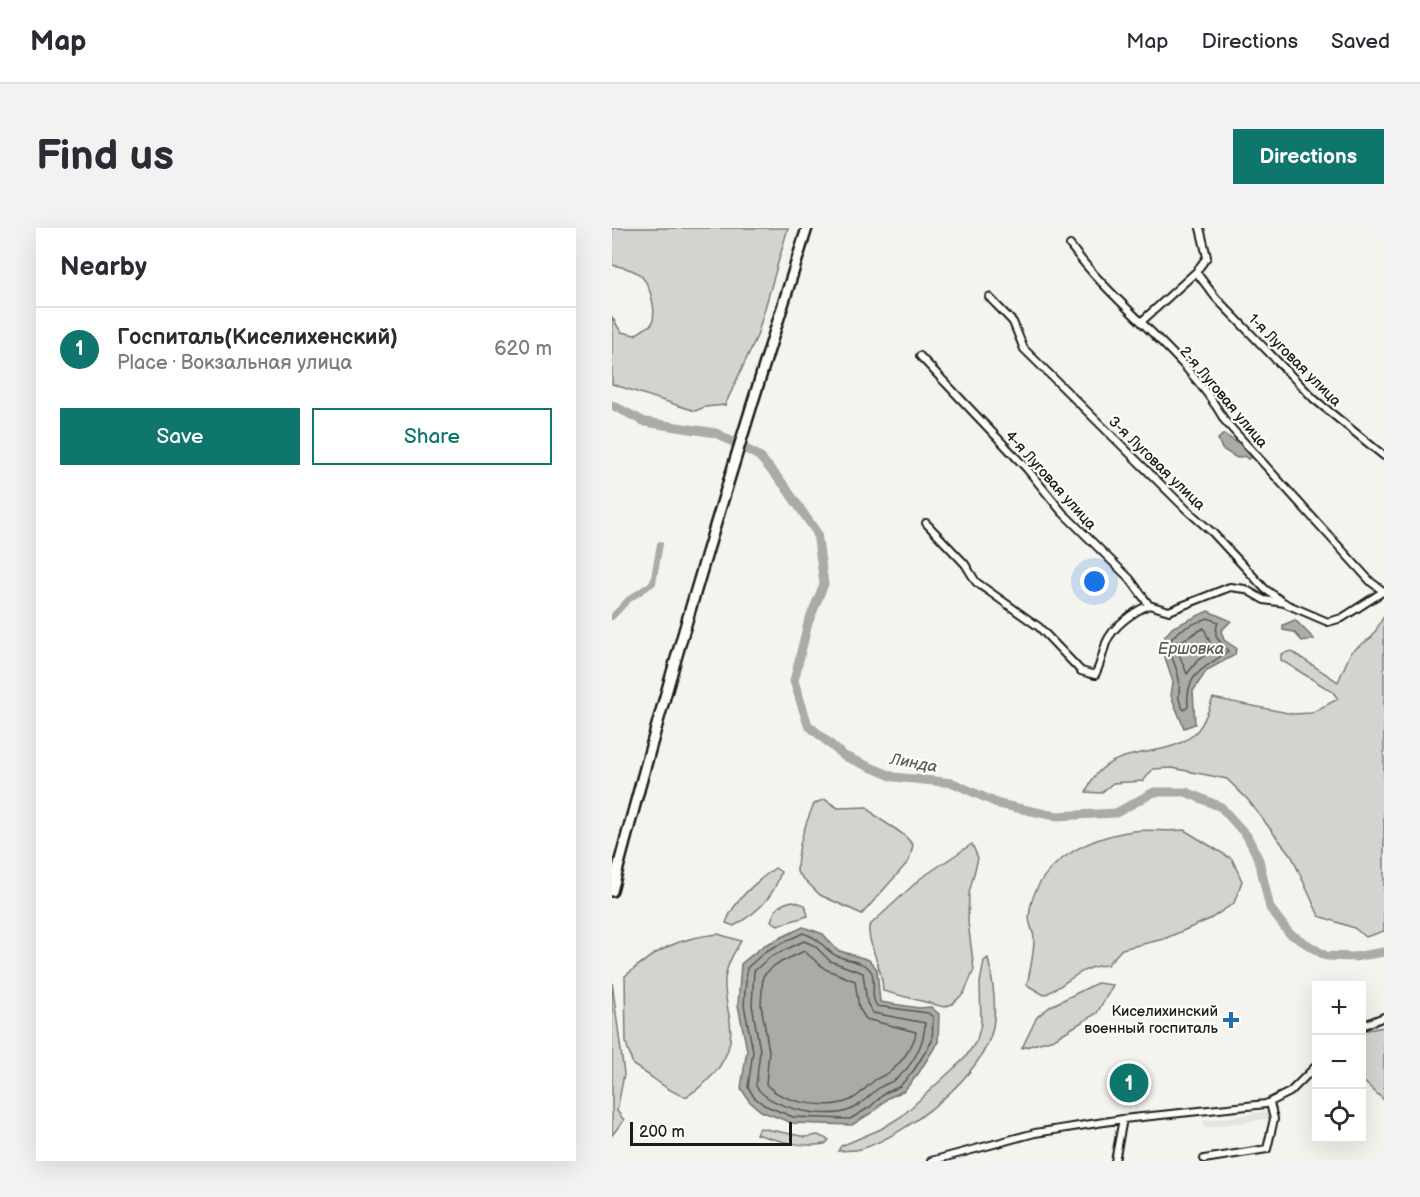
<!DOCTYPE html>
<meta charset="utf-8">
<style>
body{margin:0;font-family:"Balsamiq Sans",sans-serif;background:#f2f2f3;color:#2b2b33}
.controls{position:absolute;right:18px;bottom:18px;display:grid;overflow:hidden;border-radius:0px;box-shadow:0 6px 24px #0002}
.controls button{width:54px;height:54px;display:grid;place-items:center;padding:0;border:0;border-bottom:2px solid #e1e1e2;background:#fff;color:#2b2b33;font:30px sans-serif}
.scale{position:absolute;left:18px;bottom:15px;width:162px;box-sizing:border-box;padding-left:6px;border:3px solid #1c1c1c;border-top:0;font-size:16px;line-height:21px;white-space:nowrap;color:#1c1c1c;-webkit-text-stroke:4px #fdfcf7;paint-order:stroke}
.you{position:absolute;left:483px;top:354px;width:21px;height:21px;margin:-15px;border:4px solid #fff;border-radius:50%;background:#1a73e8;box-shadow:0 0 0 9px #1a73e833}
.badge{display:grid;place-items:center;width:39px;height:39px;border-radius:50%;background:#0f766e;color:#fff;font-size:20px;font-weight:700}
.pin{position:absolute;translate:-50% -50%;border:3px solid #fff;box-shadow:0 2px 6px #0006}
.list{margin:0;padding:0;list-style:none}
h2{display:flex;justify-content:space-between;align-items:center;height:78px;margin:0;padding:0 24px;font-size:26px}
h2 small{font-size:20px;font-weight:400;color:#7c7c81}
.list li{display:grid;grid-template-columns:39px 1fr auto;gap:18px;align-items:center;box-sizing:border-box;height:84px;padding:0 24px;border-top:2px solid #e1e1e2}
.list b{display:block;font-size:22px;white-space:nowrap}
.list p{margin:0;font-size:20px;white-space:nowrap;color:#7c7c81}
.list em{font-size:20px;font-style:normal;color:#7c7c81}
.actions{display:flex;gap:12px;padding:18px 24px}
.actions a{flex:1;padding:14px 0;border:2px solid #0f766e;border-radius:0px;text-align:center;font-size:21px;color:#0f766e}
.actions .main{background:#0f766e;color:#fff}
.icon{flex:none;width:33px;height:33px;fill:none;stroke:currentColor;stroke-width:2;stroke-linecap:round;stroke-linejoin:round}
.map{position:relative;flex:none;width:772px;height:933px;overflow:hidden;border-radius:0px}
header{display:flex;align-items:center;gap:36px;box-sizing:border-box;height:84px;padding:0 30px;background:#fff;border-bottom:2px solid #e1e1e2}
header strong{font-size:28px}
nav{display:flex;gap:33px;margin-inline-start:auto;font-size:21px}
.intro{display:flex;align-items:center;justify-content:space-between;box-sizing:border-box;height:144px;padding:0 36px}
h1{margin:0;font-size:42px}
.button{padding:15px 27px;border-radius:0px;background:#0f766e;color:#fff;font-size:21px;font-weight:700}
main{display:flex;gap:36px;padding:0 36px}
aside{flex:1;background:#fff;border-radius:0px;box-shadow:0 6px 24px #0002}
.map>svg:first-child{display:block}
.built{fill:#e4e3de}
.green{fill:#d4d3cf;stroke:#787876;stroke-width:1.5}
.water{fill:#abaaa6;stroke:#72716f;stroke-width:1.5}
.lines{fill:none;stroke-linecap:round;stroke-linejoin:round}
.shore{stroke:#555553;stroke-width:1.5}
.canal{stroke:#abaaa6;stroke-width:6}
.river{stroke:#abaaa6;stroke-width:9}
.street-casing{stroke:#1c1c1c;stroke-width:10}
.primary-casing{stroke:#1c1c1c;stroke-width:14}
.street{stroke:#fdfcf7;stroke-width:6}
.primary{stroke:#fdfcf7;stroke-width:9}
.poi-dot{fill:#1f6fb2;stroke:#fdfcf7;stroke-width:2}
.labels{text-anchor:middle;stroke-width:4.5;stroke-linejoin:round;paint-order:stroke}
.street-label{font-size:15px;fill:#1c1c1c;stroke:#fdfcf7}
.poi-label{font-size:15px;fill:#1c1c1c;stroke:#fdfcf7;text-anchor:end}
.water-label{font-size:16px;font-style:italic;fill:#5c5c5a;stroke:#fdfcf7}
</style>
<header>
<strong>Map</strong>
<nav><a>Map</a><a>Directions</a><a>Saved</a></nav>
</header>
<div class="intro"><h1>Find us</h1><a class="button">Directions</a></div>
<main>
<aside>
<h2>Nearby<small></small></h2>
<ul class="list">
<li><span class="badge">1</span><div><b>Госпиталь(Киселихенский)</b><p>Place · Вокзальная улица</p></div><em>620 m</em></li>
</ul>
<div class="actions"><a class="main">Save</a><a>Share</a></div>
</aside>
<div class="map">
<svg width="772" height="933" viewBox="0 0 772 933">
<rect width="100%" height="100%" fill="#f4f3ee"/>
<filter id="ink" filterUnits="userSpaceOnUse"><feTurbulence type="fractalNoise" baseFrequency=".0167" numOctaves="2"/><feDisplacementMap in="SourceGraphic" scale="12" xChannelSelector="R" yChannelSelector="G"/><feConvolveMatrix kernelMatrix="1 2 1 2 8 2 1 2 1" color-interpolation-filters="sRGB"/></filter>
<g filter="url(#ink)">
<path class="built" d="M 659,883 L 660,890 L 592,900 L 591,893 Z"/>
<path class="green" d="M 0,0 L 176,0 L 145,108 L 113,177 L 93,179 L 83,183 L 0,156 L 0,89 L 9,104 L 23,107 L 40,96 C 43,85 42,79 39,67 C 33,44 22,41 0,37 Z
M 772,388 L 772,703 L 754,709 L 742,700 L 707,688 L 680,629 L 636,572 L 615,551 L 560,540 L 541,541 L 531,553 L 501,555 L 489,565 L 474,564 C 495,510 553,536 584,504 C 592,496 597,481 601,470 L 681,486 L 699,485 L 726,471 L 721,464 L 669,432 L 669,426 L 679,423 L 726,454 L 739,424 L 760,409 Z
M 212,571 L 226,580 L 255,579 C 269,597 287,598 301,617 L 297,633 L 250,686 L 208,667 L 185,644 C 185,620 192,599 202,576 Z
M 572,602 L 620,631 L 630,653 L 622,675 L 598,691 L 552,711 L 510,721 L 495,737 C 468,738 456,756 432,767 L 415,757 C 418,742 422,727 422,711 C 422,704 417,697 417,689 C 421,636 474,610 521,603 C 538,601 555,604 572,602 Z
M 360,616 L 366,630 L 357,665 L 356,694 L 362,742 L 352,765 L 340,776 L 332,779 L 271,763 C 271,738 255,717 257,698 L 309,650 Z
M 163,640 L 169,644 C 161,670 146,684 122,698 L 114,695 C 122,672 144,654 163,640 Z
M 181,673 L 193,677 L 196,688 L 166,697 L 159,693 C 163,680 169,675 181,673 Z
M 106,706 L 129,713 C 122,725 114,737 113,752 C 112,766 116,780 118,794 C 123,828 101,852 74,869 C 51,861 42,849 21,837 L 14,815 L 13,748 C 44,722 65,710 106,706 Z
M 376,730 C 381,753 385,777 381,799 C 373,847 293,908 249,921 C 242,923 233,922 226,923 L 229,918 L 269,901 L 290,888 L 353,830 L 365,812 L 369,796 L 368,755 L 372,733 Z
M 0,754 L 12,846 L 5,883 L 12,892 L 0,907 Z
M 485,755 L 501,757 L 485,785 L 442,811 L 410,820 L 425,789 L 439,778 Z
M 772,799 L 772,872 L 750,852 L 750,803 Z
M 148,900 L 194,909 L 206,907 L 217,912 L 213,916 C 190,920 167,913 144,906 Z"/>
<path class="water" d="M 612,206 L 624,214 L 623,210 L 639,224 L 640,229 L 636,231 L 632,228 L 625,230 L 610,221 L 606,211 Z
M 596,383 L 619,393 L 609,403 L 612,412 L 624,420 L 623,427 L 595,442 L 581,463 L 583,496 L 572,500 L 559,468 L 561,454 L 551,423 L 553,408 L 561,399 Z
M 683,392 L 702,411 L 690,413 L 682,404 L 671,402 L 671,397 Z
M 191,699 L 211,706 L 225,722 L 257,732 L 265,741 L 268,774 L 307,780 L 319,779 L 327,786 L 326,814 L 306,846 L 292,863 L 276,870 L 261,884 L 240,897 L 180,895 L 149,883 L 137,873 L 129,860 L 135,822 L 126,777 L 129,736 L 151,718 Z"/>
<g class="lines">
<path class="shore" d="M 596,390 L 606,394 C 600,414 608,410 616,423 C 593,441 573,444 576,479 L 572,482 C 563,470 569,463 567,451 C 565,441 561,433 558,424 C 552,404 582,396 596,390 Z
M 592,400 L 601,422 L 586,432 L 575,446 L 565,421 L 566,415 Z
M 191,705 C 211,711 211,722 225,728 C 234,732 254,734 259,743 C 265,754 257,768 265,778 L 316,785 L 321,789 L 320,813 L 302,842 L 288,858 L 273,865 L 258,879 L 238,891 L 181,889 L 152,877 L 142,869 L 136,859 L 141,823 L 132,777 L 135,740 L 154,723 Z
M 192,713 L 203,718 L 218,733 L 251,745 L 255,775 L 261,785 L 313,795 C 313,815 300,839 284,851 C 279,855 272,856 267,860 C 257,867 250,877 238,882 C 215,892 156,880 144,858 L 148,823 L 140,777 L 142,743 L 158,729 Z
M 192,723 L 213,741 L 243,753 L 247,780 L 254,791 L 304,804 C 303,816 289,835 279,843 C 275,847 268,848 263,852 C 253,859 246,871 233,874 C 211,881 169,874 154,856 L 157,823 L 149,777 L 151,748 L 163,737 Z"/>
<path class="canal" d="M 0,389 L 16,372 L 41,355 L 48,316"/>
<path class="river" d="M 0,177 L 33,194 L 104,205 L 147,228 L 172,257 L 205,305 L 212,356 L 196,395 L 182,453 L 196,497 L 232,528 L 282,549 L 341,555 L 387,576 L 443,588 L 504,585 L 542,564 L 574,564 L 609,579 L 635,608 L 647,632 L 658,680 L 677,705 L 714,728 L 742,729 L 772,724"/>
<g class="street-casing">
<path id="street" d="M 458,17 C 504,80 574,124 613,193 L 759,354 L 771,363
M 584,44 L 604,70 L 702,171 L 772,228
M 377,69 L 401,94 L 412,121 L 576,283 L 601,305 L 653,361 L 674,376 L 716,394 L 730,390 L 772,363
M 530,93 L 584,44 L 595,29 L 588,0
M 308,128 L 415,241 L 450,284 L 518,351 L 537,377 L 557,383 L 618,359 L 633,361 L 652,372 L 673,375
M 314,295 L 353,336 L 364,354 L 427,399 L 469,443 L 483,447 C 489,436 490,427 494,415 C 501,398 521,384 537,377
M 750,798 L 772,789
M 592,931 L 655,921 L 662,891 L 658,875
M 319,933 L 423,905 L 511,891 L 654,876 L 678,864 L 704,838
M 503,933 L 511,891"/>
</g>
<g class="primary-casing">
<path id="primary" d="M 0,663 C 58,440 126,220 195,0"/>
</g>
<use href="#street" class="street"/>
<use href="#primary" class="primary"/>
</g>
</g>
<path class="poi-dot" d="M616 783h6v6h6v6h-6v6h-6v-6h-6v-6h6z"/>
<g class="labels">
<g class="street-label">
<text transform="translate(683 132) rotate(45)" y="5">1-я Луговая улица</text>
<text transform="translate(612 169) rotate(50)" y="5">2-я Луговая улица</text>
<text transform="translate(545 235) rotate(44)" y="5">3-я Луговая улица</text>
<text transform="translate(439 252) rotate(48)" y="5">4-я Луговая улица</text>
</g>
<g class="poi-label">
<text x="606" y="788">Киселихинский<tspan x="606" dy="17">военный госпиталь</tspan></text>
</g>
<g class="water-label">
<text x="579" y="426">Ершовка</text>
<text transform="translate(302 534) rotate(10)" y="6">Линда</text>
</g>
</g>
</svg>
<div class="controls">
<button>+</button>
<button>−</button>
<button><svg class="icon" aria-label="locate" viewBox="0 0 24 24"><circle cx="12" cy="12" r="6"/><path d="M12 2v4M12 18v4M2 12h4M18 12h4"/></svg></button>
</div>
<div class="scale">200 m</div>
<div class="you"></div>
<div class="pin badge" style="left:517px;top:855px">1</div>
</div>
</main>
